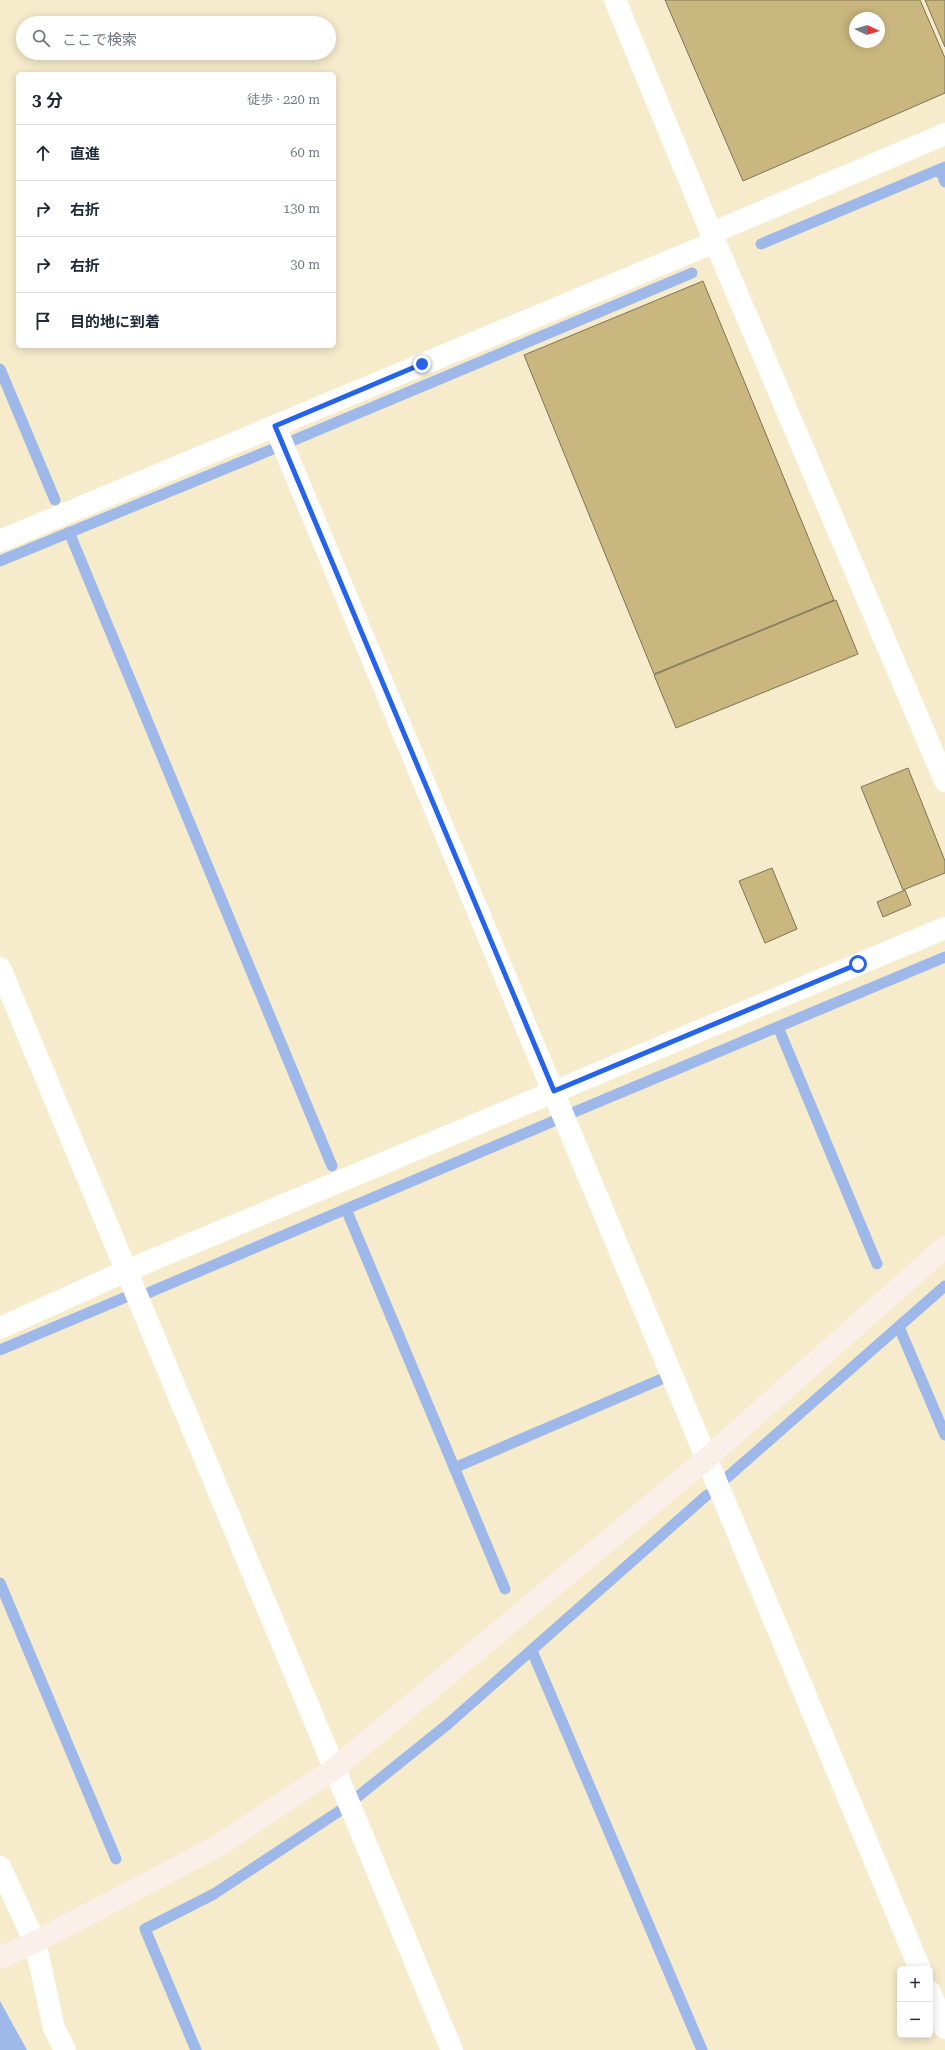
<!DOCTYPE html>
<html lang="ja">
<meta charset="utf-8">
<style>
body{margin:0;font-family:"Roboto Serif","Noto Sans JP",serif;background:#f6f6f7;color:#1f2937}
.controls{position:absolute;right:12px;bottom:12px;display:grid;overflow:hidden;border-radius:6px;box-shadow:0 2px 10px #0003}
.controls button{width:36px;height:36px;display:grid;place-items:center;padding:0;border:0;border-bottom:1px solid #e0e1e3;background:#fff;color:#1f2937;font:20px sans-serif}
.compass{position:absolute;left:849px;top:12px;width:36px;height:36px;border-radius:50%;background:#fff;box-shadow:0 2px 10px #0003;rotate:94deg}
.stop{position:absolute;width:12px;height:12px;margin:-9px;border:3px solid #2563eb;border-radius:50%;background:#fff}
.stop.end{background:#2563eb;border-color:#fff;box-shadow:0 1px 4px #0008}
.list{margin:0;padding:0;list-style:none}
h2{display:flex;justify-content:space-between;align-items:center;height:52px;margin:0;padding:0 16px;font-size:17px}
h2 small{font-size:13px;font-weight:400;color:#747a83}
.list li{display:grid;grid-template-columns:26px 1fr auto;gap:12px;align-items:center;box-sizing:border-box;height:56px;padding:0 16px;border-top:1px solid #e0e1e3}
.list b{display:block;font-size:15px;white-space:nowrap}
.list em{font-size:13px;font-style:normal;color:#747a83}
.icon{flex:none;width:22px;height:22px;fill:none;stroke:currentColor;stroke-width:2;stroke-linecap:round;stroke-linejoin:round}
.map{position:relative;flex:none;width:945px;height:2050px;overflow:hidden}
.search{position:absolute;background:#fff;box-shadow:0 2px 10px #0003;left:16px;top:16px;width:320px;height:44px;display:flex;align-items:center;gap:10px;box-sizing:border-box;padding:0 14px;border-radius:22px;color:#747a83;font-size:15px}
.panel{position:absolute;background:#fff;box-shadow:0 2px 10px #0003;left:16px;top:72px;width:320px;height:276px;border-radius:6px}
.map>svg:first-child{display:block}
.water{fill:#9eb8ea}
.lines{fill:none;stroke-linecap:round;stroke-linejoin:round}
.stream{stroke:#9eb8ea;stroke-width:11}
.building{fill:#cab77f;stroke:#7d7457;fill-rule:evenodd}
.street{stroke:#fff;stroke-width:22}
.secondary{stroke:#fbefe9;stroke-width:22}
.route{stroke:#2563eb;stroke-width:5}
</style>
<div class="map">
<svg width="945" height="2050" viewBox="0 0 945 2050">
<rect width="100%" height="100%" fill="#f6ebcb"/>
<path class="water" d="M 0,2001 L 27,2050 L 0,2050 Z"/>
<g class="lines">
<path class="stream" d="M 940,169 L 945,182
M 761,244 L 945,167
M 0,369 L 55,500
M 292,441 L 692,273
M 69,532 L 332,1166
M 0,561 L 273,449
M 778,1027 L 877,1264
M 572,1113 L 945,957
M 346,1209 L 505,1589
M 148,1293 L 554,1121
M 899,1327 L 945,1435
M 0,1350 L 126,1297
M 454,1468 L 664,1378
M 723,1481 L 945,1286
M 0,1583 L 116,1859
M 532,1651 L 702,2050
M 356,1798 L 448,1724 L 707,1495
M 196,2050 L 145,1929 L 214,1894 L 341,1810"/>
</g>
<path class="building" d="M 665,0 L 920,0 L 945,58 L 945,93 L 743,181 ZM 855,18 L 879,18 L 879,42 L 855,42 Z
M 925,0 L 945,0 L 945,47 Z
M 703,281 L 834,600 L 654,674 L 524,355 Z
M 836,600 L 858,654 L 676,728 L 654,675 Z
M 908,768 L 945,861 L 945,873 L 903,890 L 861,787 Z
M 772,868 L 797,929 L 765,943 L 739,881 Z
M 905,890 L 911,905 L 883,917 L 877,902 Z"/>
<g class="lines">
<path class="street" d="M 615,0 L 715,242 L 945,781
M 712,233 L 945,134
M 275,426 L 920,1969
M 0,541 L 715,242
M 0,968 L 452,2050
M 0,1328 L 126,1271 L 945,928
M 0,1867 L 35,1942 L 54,2028 L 65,2050
M 930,1992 L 945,2028"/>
<path class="secondary" d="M 0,1958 L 35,1942 L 220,1845 L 334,1769 L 706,1459 L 945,1247"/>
</g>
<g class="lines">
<path class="route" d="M 422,364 L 275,426 L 554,1091 L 858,964"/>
</g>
</svg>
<div class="controls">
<button>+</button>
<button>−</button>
</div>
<svg class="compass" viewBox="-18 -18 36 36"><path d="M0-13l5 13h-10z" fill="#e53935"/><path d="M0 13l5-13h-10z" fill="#747a83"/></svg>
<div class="stop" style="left:858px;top:964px"></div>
<div class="stop end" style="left:422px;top:364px"></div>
<div class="search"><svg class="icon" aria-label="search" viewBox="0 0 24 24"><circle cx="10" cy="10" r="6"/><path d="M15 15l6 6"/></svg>ここで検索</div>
<section class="panel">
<h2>3 分<small>徒歩 · 220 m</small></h2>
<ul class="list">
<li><svg class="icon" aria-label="ahead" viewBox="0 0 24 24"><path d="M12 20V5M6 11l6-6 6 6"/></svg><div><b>直進</b></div><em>60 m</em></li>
<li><svg class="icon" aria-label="right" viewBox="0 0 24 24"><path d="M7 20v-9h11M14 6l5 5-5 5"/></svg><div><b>右折</b></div><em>130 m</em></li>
<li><svg class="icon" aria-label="right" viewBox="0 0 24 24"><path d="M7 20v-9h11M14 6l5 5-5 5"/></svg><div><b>右折</b></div><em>30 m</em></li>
<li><svg class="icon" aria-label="arrive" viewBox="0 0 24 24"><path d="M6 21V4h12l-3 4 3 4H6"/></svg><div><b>目的地に到着</b></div></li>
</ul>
</section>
</div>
